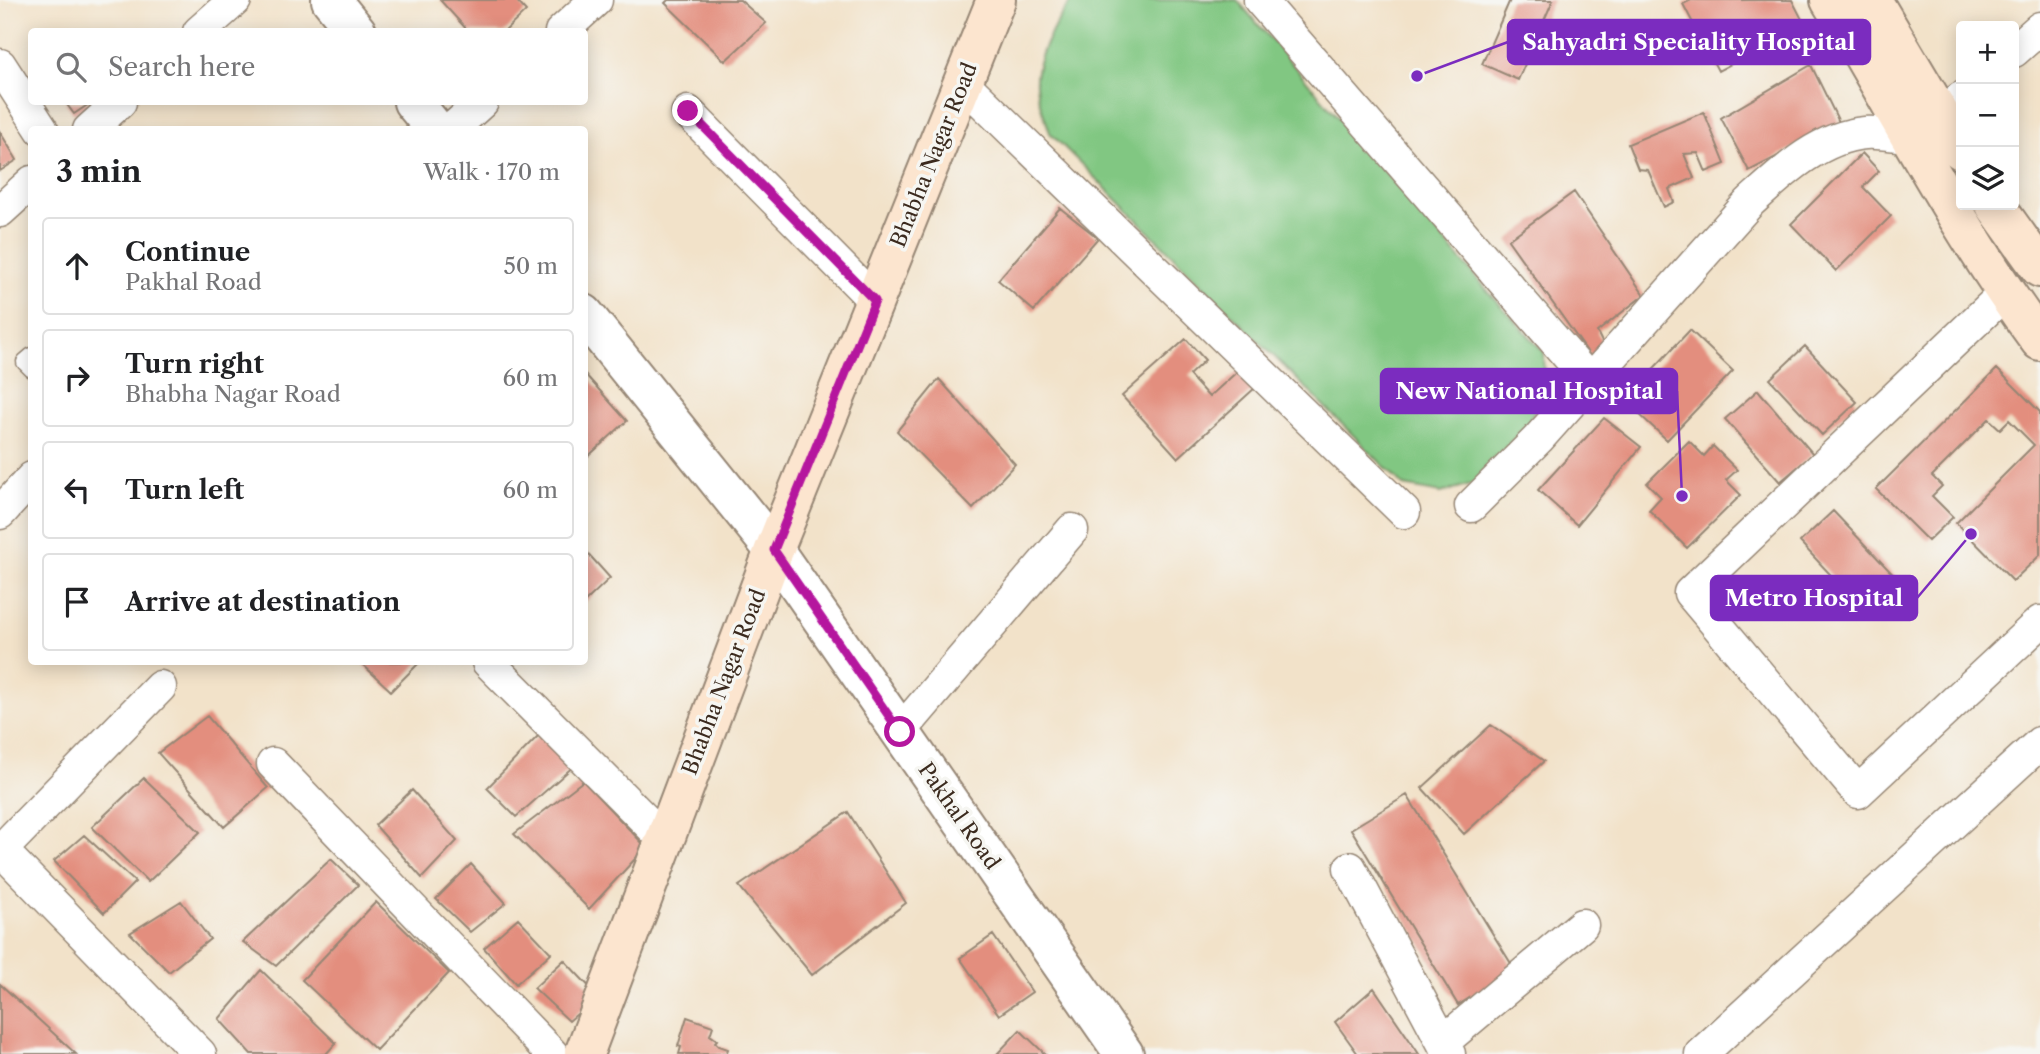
<!DOCTYPE html>
<meta charset="utf-8">
<style>
body{margin:0;font-family:"Libre Caslon Text",serif;background:#f6f6f6;color:#202124}
.controls{position:absolute;right:21px;top:21px;display:grid;overflow:hidden;border-radius:7px;box-shadow:0 4px 18px #0003}
.controls button{width:63px;height:63px;display:grid;place-items:center;padding:0;border:0;border-bottom:2px solid #e0e0e0;background:#fff;color:#202124;font:35px sans-serif}
.stop{position:absolute;width:21px;height:21px;margin:-16px;border:5px solid #b5179e;border-radius:50%;background:#fff}
.stop.end{background:#b5179e;border-color:#fff;box-shadow:0 2px 7px #0008}
.list{margin:0;padding:0;list-style:none}
h2{display:flex;justify-content:space-between;align-items:center;height:91px;margin:0;padding:0 28px;font-size:30px}
h2 small{font-size:23px;font-weight:400;color:#757577}
.list li{display:grid;grid-template-columns:46px 1fr auto;gap:21px;align-items:center;box-sizing:border-box;height:98px;margin:0 14px 14px;padding:0 14px;border:2px solid #e0e0e0;border-radius:7px}
.list b{display:block;font-size:26px;white-space:nowrap}
.list p{margin:0;font-size:23px;white-space:nowrap;color:#757577}
.list em{font-size:23px;font-style:normal;color:#757577}
.icon{flex:none;width:38px;height:38px;fill:none;stroke:currentColor;stroke-width:2;stroke-linecap:round;stroke-linejoin:round}
.map{position:relative;flex:none;width:2040px;height:1054px;overflow:hidden}
.search{position:absolute;background:#fff;box-shadow:0 4px 18px #0003;left:28px;top:28px;width:560px;height:77px;display:flex;align-items:center;gap:18px;box-sizing:border-box;padding:0 24px;border-radius:7px;color:#757577;font-size:26px}
.panel{position:absolute;background:#fff;box-shadow:0 4px 18px #0003;left:28px;top:126px;width:560px;height:539px;border-radius:7px}
.map>svg:first-child{display:block}
.green{fill:#81c782;stroke:#5e7850;stroke-width:2}
.building{fill:#e38e7e}
.lines{fill:none;stroke-linecap:round;stroke-linejoin:round}
.service-casing{stroke:#968674;stroke-width:19}
.minor-casing{stroke:#968674;stroke-width:35}
.tertiary-casing{stroke:#968674;stroke-width:42}
.secondary-casing{stroke:#968674;stroke-width:42}
.service{stroke:#fff;stroke-width:16}
.minor{stroke:#fff;stroke-width:32}
.tertiary{stroke:#fff;stroke-width:38}
.secondary{stroke:#fce5cf;stroke-width:38}
.route{stroke:#b5179e;stroke-width:9}
.labels{text-anchor:middle;stroke-width:7;stroke-linejoin:round;paint-order:stroke}
.street-label{font-size:21px;fill:#3b2a1e;stroke:#f6f6f2}
.leader{fill:none;stroke:#7b2cbf;stroke-width:2.5}
.callout-dot{fill:#7b2cbf;stroke:#f6f6f2;stroke-width:2.5}
.callout{fill:#7b2cbf;stroke:#7b2cbf;stroke-width:2.5}
.callout-label{font-size:23px;text-anchor:middle;font-weight:bold;fill:#fff}
</style>
<div class="map">
<svg width="2040" height="1054" viewBox="0 0 2040 1054">
<rect width="100%" height="100%" fill="#f6f6f2"/>
<filter id="ink" filterUnits="userSpaceOnUse"><feTurbulence type="fractalNoise" baseFrequency=".0143" numOctaves="2"/><feDisplacementMap in="SourceGraphic" scale="14" xChannelSelector="R" yChannelSelector="G"/><feConvolveMatrix kernelMatrix="1 2 1 2 8 2 1 2 1" color-interpolation-filters="sRGB"/></filter>
<filter id="wash" filterUnits="userSpaceOnUse"><feTurbulence type="fractalNoise" baseFrequency=".00686" numOctaves="4" result="noise"/><feDisplacementMap in="SourceGraphic" scale="28" xChannelSelector="R" yChannelSelector="G"/><feGaussianBlur stdDeviation="1.57" result="paint"/><feColorMatrix in="noise" values="0 0 0 0 0 0 0 0 0 0 0 0 0 0 0 0 0 1.4 0 .05"/><feComposite in="paint" operator="in"/></filter>
<g filter="url(#wash)">
<rect width="100%" height="100%" fill="#f2e2c9"/>
<path class="green" d="M 1072,0 L 1237,0 L 1493,297 L 1544,352 L 1545,388 L 1528,424 L 1474,483 L 1441,493 L 1404,486 L 1050,133 C 1046,119 1037,101 1036,85 C 1034,60 1057,19 1072,0 Z"/>
<g id="blocks">
<path class="building" d="M 440,0 L 516,0 L 526,11 L 504,32 L 469,32 Z
M 668,0 L 740,0 L 766,23 L 725,61 L 665,3 Z
M 1510,0 L 1553,0 L 1518,80 L 1482,64 Z
M 1691,0 L 1792,0 L 1805,25 L 1718,71 L 1683,4 Z
M 1811,65 L 1840,124 L 1749,171 L 1721,118 Z
M 65,102 L 92,102 L 74,114 Z
M 1704,112 L 1725,164 L 1706,172 L 1698,153 L 1684,154 L 1694,178 L 1669,189 L 1674,202 L 1664,207 L 1648,170 L 1638,169 L 1628,144 Z
M 0,132 L 17,160 L 0,171 Z
M 1862,153 L 1879,171 L 1863,187 L 1891,216 L 1836,271 L 1791,224 Z
M 1574,192 L 1644,295 L 1597,332 L 1606,350 L 1591,357 L 1508,240 Z
M 1060,208 L 1098,238 L 1034,311 L 998,280 Z
M 1690,330 L 1733,371 L 1667,440 L 1624,400 Z
M 1186,339 L 1205,360 L 1189,375 L 1209,397 L 1239,370 L 1255,388 L 1178,458 L 1122,396 Z
M 1805,346 L 1857,402 L 1822,435 L 1770,379 Z
M 1997,369 L 2040,412 L 2040,555 L 2013,581 L 1956,523 L 2034,445 L 2009,420 L 2000,429 L 1989,419 L 1932,476 L 1942,486 L 1932,496 L 1953,517 L 1928,541 L 1876,489 Z
M 584,373 L 627,421 L 584,460 Z
M 939,379 L 1015,464 L 973,509 L 897,431 Z
M 1758,390 L 1813,454 L 1780,482 L 1725,419 Z
M 1604,418 L 1641,447 L 1577,525 L 1538,490 Z
M 1689,441 L 1704,456 L 1713,446 L 1737,470 L 1726,480 L 1741,495 L 1687,548 L 1649,510 L 1661,497 L 1647,483 Z
M 1833,511 L 1903,585 L 1870,617 L 1800,542 Z
M 584,549 L 610,578 L 584,603 Z
M 360,662 L 420,662 L 391,691 Z
M 207,716 L 268,788 L 224,827 L 158,753 Z
M 1491,725 L 1544,761 L 1464,834 L 1422,788 Z
M 543,731 L 575,765 L 516,817 L 487,788 Z
M 144,778 L 200,832 L 148,882 L 92,827 Z
M 583,781 L 646,847 L 589,909 L 514,834 Z
M 412,790 L 457,841 L 422,878 L 375,825 Z
M 1407,795 L 1515,970 L 1458,1005 L 1351,829 Z
M 848,812 L 906,903 L 812,975 L 739,886 Z
M 84,835 L 135,882 L 104,913 L 54,861 Z
M 331,859 L 358,885 L 276,966 L 243,942 Z
M 471,864 L 506,903 L 470,932 L 436,899 Z
M 181,901 L 210,939 L 169,972 L 130,933 Z
M 376,902 L 449,973 L 376,1050 L 302,980 Z
M 518,918 L 551,953 L 516,984 L 484,948 Z
M 993,935 L 1032,992 L 999,1015 L 960,958 Z
M 564,960 L 598,996 L 569,1021 L 534,988 Z
M 261,970 L 336,1043 L 326,1054 L 251,1054 L 219,1019 Z
M 0,984 L 76,1054 L 0,1054 Z
M 1374,988 L 1419,1054 L 1358,1054 L 1335,1022 Z
M 687,1017 L 713,1026 L 710,1035 L 717,1040 L 715,1042 L 719,1046 L 728,1049 L 726,1054 L 679,1054 L 681,1047 L 678,1046 Z
M 1020,1030 L 1045,1054 L 997,1054 Z"/>
</g>
</g>
<g filter="url(#ink)">
<use href="#blocks" fill-opacity="0" stroke="#968674" stroke-width="2"/>
<g class="lines">
<g class="service-casing">
<path id="service" d="M 32,356 L 25,362 L 32,369"/>
</g>
<g class="minor-casing">
<path id="minor" d="M 1260,0 L 1589,380
M 199,32 L 235,0
M 561,32 L 596,0
M 2014,51 L 2040,28
M 0,65 L 42,130
M 964,84 L 1404,512
M 688,112 L 875,301
M 1941,116 L 1961,98
M 89,130 L 120,102
M 451,130 L 482,102
M 0,211 L 32,182
M 2005,293 L 1690,593 L 1858,792 L 2040,622
M 1471,506 L 1538,439 L 1750,202 C 1782,173 1819,137 1865,133 C 1879,132 1894,135 1909,136
M 0,513 L 32,478
M 488,662 L 665,840
M 900,732 L 1072,530
M 273,764 L 552,1054
M 0,849 L 200,1054
M 1,850 L 160,687
M 1350,868 L 1449,1054
M 1443,1042 L 1582,925
M 1701,1054 L 2040,743"/>
</g>
<g class="tertiary-casing">
<path id="tertiary" d="M 331,0 L 357,32
M 413,102 L 436,130
M 584,314 L 774,550 L 1124,1054"/>
</g>
<g class="secondary-casing">
<path id="secondary" d="M 1830,0 C 1899,114 1960,233 2040,341
M 1872,0 L 1961,150
M 1995,205 L 2040,268
M 584,1054 L 774,550 L 996,0"/>
</g>
<use href="#service" class="service"/>
<use href="#minor" class="minor"/>
<use href="#tertiary" class="tertiary"/>
<use href="#secondary" class="secondary"/>
</g>
</g>
<g class="lines" filter="url(#ink)">
<path class="route" d="M 688,111 L 875,301 L 774,550 L 900,732"/>
</g>
<g class="labels">
<g class="street-label">
<text transform="translate(934 155) rotate(-68)" y="7">Bhabha Nagar Road</text>
<text transform="translate(724 682) rotate(-69)" y="7">Bhabha Nagar Road</text>
<text transform="translate(959 816) rotate(55)" y="7">Pakhal Road</text>
</g>
</g>
<path class="leader" d="M1417 76L1508 42M1682 496L1677 391M1971 534L1917 598"/>
<g class="callout-dot">
<circle cx="1417" cy="76" r="7"/>
<circle cx="1682" cy="496" r="7"/>
<circle cx="1971" cy="534" r="7"/>
</g>
<g class="callout">
<rect x="1508" y="20" width="362" height="44" rx="7"/>
<rect x="1381" y="369" width="296" height="44" rx="7"/>
<rect x="1711" y="576" width="206" height="44" rx="7"/>
</g>
<g class="callout-label">
<text x="1689" y="50">Sahyadri Speciality Hospital</text>
<text x="1529" y="399">New National Hospital</text>
<text x="1814" y="606">Metro Hospital</text>
</g>
</svg>
<div class="controls">
<button>+</button>
<button>−</button>
<button><svg class="icon" aria-label="layers" viewBox="0 0 24 24"><path d="M12 4l9 5-9 5-9-5zM3 14l9 5 9-5"/></svg></button>
</div>
<div class="stop" style="left:900px;top:732px"></div>
<div class="stop end" style="left:688px;top:111px"></div>
<div class="search"><svg class="icon" aria-label="search" viewBox="0 0 24 24"><circle cx="10" cy="10" r="6"/><path d="M15 15l6 6"/></svg>Search here</div>
<section class="panel">
<h2>3 min<small>Walk · 170 m</small></h2>
<ul class="list">
<li><svg class="icon" aria-label="ahead" viewBox="0 0 24 24"><path d="M12 20V5M6 11l6-6 6 6"/></svg><div><b>Continue</b><p>Pakhal Road</p></div><em>50 m</em></li>
<li><svg class="icon" aria-label="right" viewBox="0 0 24 24"><path d="M7 20v-9h11M14 6l5 5-5 5"/></svg><div><b>Turn right</b><p>Bhabha Nagar Road</p></div><em>60 m</em></li>
<li><svg class="icon" aria-label="left" viewBox="0 0 24 24"><path d="M17 20v-9H6M10 6l-5 5 5 5"/></svg><div><b>Turn left</b></div><em>60 m</em></li>
<li><svg class="icon" aria-label="arrive" viewBox="0 0 24 24"><path d="M6 21V4h12l-3 4 3 4H6"/></svg><div><b>Arrive at destination</b></div></li>
</ul>
</section>
</div>
